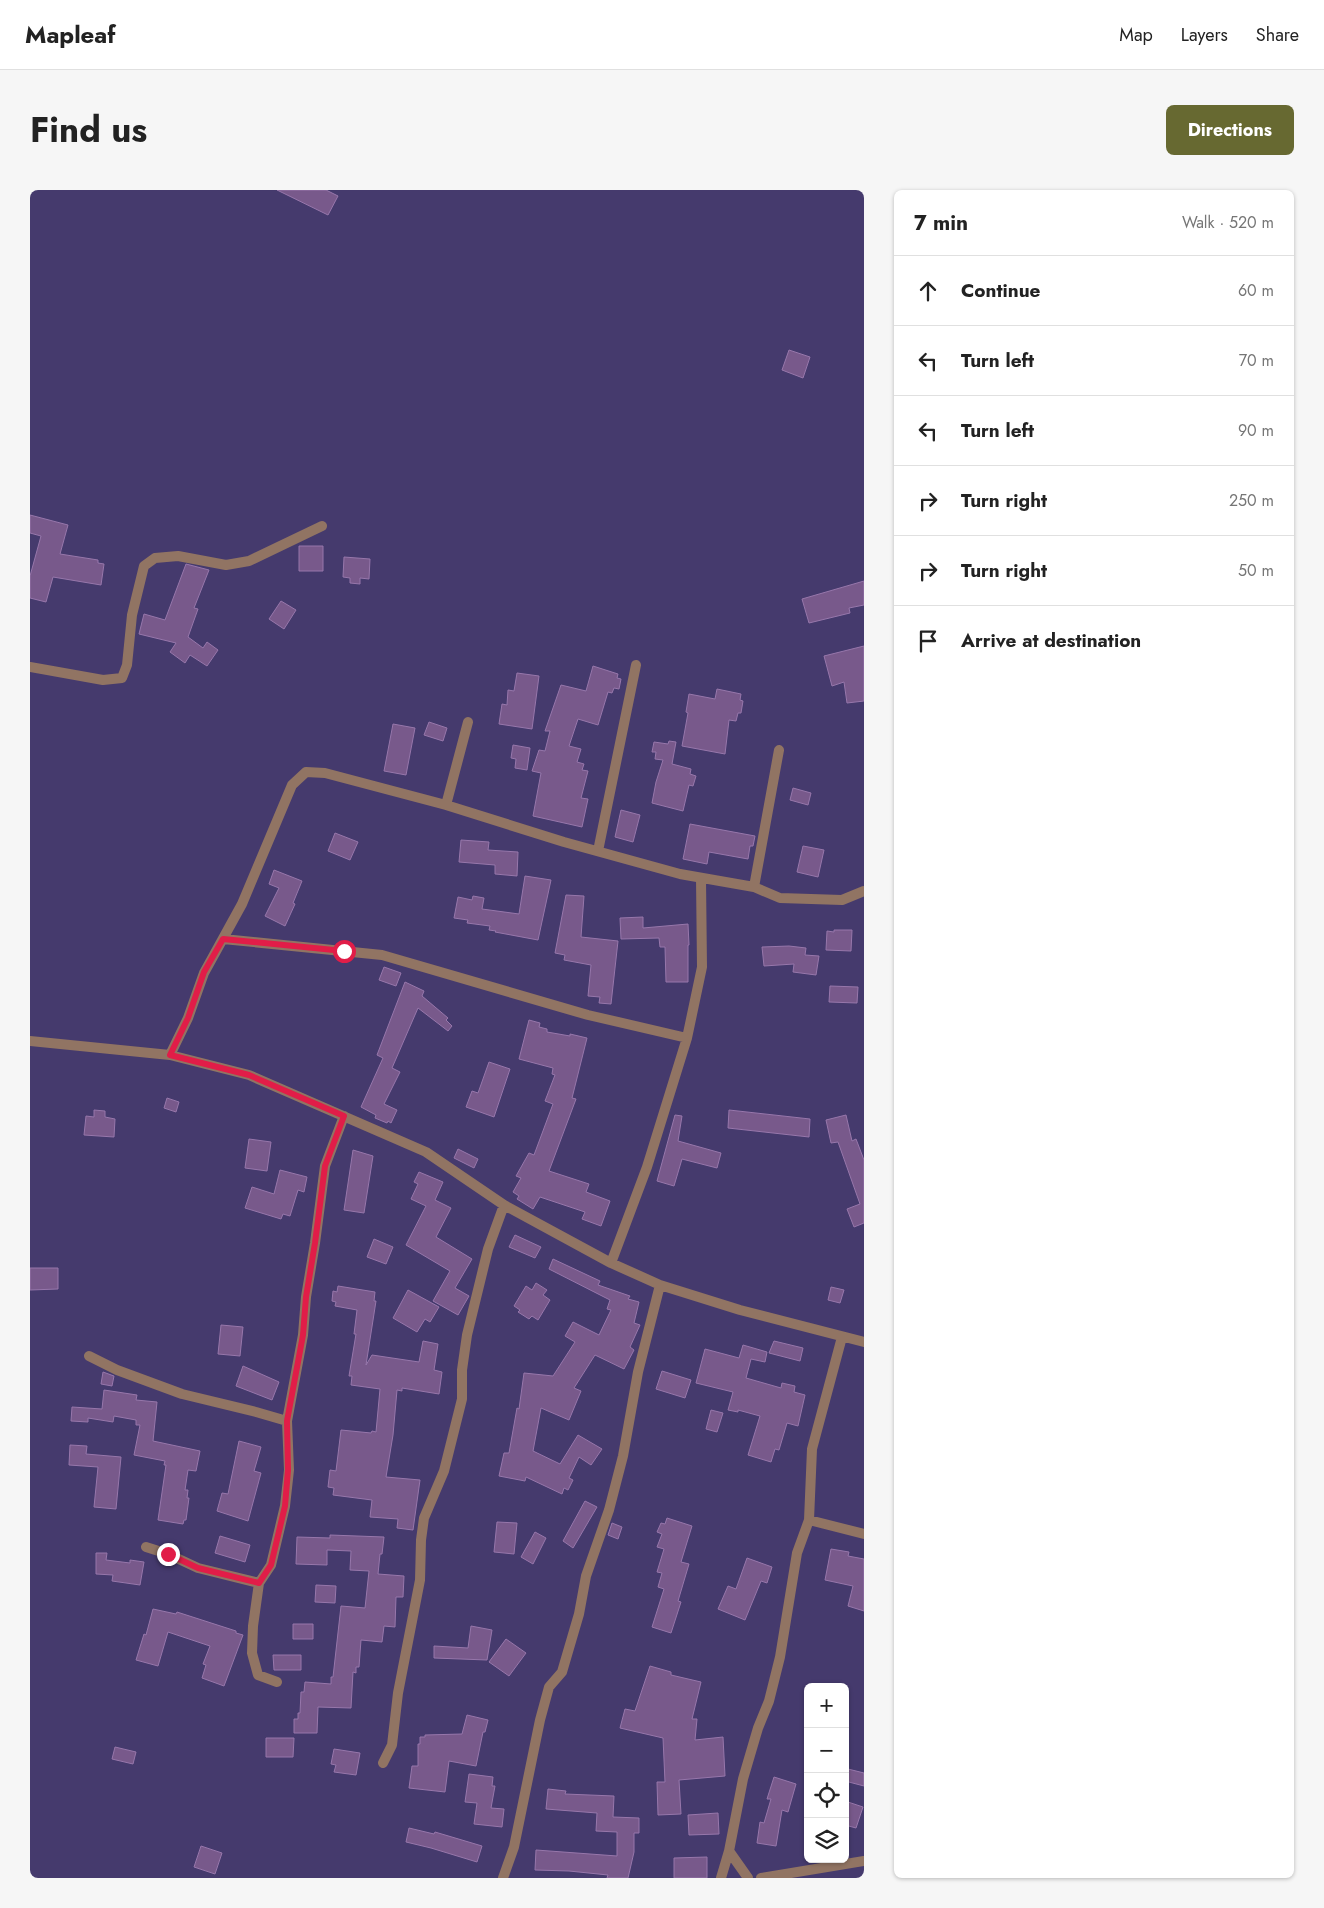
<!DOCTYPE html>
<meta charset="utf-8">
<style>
body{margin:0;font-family:Jost,sans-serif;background:#f6f6f6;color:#222}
.controls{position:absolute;right:15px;bottom:15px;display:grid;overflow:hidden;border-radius:8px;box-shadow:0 1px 4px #0004}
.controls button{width:45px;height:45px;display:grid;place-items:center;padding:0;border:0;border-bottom:1px solid #e0e0e0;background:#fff;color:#222;font:25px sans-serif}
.stop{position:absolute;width:15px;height:15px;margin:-11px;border:4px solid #e11d48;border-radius:50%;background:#fff}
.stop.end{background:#e11d48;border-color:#fff;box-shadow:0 1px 5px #0008}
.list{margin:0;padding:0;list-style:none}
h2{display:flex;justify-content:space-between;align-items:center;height:65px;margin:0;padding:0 20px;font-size:21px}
h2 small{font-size:16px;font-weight:400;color:#767676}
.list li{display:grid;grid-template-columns:32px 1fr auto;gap:15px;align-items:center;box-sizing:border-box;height:70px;padding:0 20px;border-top:1px solid #e0e0e0}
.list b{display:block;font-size:19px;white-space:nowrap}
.list em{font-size:16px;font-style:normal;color:#767676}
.icon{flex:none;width:28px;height:28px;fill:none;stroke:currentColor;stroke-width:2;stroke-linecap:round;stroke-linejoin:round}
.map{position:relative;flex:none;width:834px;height:1688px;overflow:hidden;border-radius:8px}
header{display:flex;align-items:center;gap:30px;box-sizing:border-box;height:70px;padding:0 25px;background:#fff;border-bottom:1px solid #e0e0e0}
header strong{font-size:24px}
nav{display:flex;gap:28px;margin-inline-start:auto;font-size:18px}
.intro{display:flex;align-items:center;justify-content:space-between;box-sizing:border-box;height:120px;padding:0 30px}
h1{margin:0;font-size:35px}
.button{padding:12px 22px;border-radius:8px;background:#676931;color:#fff;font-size:18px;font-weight:700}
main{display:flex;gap:30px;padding:0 30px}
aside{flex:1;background:#fff;border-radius:8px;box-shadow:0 1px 4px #0004}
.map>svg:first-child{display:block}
.building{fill:#78598b;stroke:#9777ab}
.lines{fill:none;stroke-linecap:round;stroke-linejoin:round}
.minor{stroke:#917463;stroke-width:10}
.route{stroke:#e11d48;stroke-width:6}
</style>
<header>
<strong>Mapleaf</strong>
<nav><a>Map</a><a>Layers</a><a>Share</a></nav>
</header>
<div class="intro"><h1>Find us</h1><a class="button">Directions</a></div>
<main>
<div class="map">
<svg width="834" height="1688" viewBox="0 0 834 1688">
<rect width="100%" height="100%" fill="#453a6d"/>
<path class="building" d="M 247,0 L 296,0 L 308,6 L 298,25 Z
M 759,160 L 780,167 L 773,188 L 752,180 Z
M 0,325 L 38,335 L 30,364 L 68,370 L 68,373 L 74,374 L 71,395 L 23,387 L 16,412 L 0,408 L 0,386 L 11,346 L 0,343 Z
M 269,356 L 293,356 L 293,381 L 269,381 Z
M 314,367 L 340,369 L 339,389 L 330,388 L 330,394 L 320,393 L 320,388 L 313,387 Z
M 156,374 L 179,380 L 164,418 L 168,419 L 158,447 L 173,458 L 177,452 L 188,460 L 177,476 L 160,465 L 155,473 L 140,462 L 146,453 L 109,444 L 114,424 L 135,430 Z
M 834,391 L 834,415 L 819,418 L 820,423 L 779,433 L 772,409 Z
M 251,411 L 266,420 L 254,439 L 239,429 Z
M 834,456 L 834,511 L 817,513 L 814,492 L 802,496 L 794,466 Z
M 563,476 L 588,484 L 587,488 L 591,489 L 589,499 L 584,498 L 582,503 L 578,502 L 568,535 L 548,529 L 539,556 L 551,559 L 547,572 L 554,574 L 552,580 L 558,581 L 551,608 L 558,609 L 552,637 L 503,626 L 511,583 L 502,581 L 509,560 L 515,561 L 520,541 L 515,541 L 531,495 L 556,501 Z
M 487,483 L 509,486 L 502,539 L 469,534 L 472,514 L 477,515 L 478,500 L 484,501 Z
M 687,499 L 711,504 L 710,510 L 713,511 L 711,523 L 708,523 L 706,531 L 699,530 L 695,564 L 652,556 L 658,523 L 656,522 L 659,504 L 685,509 Z
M 399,532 L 417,538 L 413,551 L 394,545 Z
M 363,534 L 385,538 L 376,585 L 354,581 Z
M 639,551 L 646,552 L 642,574 L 661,579 L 660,584 L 666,586 L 663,596 L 659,595 L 653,621 L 622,613 L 626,592 L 633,570 L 625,569 L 626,562 L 622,562 L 624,552 L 638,554 Z
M 483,555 L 500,558 L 497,580 L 485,578 L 486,569 L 481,568 Z
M 763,598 L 781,603 L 778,615 L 760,610 Z
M 591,620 L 610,625 L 603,652 L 585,647 Z
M 660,634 L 725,646 L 723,656 L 720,656 L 718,669 L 679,662 L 677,674 L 653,669 Z
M 305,643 L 328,652 L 320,670 L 298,661 Z
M 431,650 L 459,652 L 458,660 L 488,662 L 487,686 L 465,684 L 465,675 L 429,672 Z
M 773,656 L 794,660 L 788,687 L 767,682 Z
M 244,680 L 272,691 L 263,713 L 265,714 L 255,736 L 235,726 L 249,698 L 239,694 Z
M 495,686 L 521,690 L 508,750 L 465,742 L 466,741 L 459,740 L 460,736 L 437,733 L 438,730 L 424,728 L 428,707 L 442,710 L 443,706 L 454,708 L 452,719 L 489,724 Z
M 536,705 L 554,706 L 551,747 L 588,751 L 581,814 L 569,813 L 570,807 L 558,806 L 561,775 L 534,770 L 535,765 L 525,763 Z
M 613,727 L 613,738 L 658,734 L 659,755 L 658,755 L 658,792 L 636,792 L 635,757 L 630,757 L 629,748 L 591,749 L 590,728 Z
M 804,740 L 822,740 L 821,761 L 796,760 L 797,741 L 804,742 Z
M 759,756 L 776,758 L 775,765 L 789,766 L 786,785 L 763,782 L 764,774 L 734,776 L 732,757 Z
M 354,777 L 371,783 L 366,796 L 349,790 Z
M 375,792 L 394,801 L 392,806 L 418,828 L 416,830 L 422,836 L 418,841 L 388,818 L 362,878 L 370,882 L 354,914 L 367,920 L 361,933 L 358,931 L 357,933 L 345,928 L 346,925 L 331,917 L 353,868 L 347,865 Z
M 800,796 L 828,797 L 827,813 L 799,812 Z
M 499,830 L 510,833 L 509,837 L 517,839 L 517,842 L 540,846 L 540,844 L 557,848 L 542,908 L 546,909 L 519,981 L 559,994 L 556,1002 L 580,1011 L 571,1036 L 552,1029 L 555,1022 L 510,1007 L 503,1019 L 487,1009 L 489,1006 L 483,1002 L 491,988 L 486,986 L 499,963 L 504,965 L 523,914 L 515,911 L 525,885 L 522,884 L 523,878 L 489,869 Z
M 459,872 L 480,879 L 464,927 L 436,917 L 442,901 L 448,903 Z
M 137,908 L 149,912 L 146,922 L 134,918 Z
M 64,920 L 75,921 L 75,927 L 85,929 L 84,947 L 54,945 L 56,926 L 64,927 Z
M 699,920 L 780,929 L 779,947 L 698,938 Z
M 645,925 L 652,926 L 648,951 L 691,963 L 687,978 L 652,969 L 644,996 L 627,991 Z
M 816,925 L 822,951 L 826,949 L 834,970 L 834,1033 L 824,1037 L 817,1019 L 830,1014 L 808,952 L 801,953 L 796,930 Z
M 219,949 L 241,952 L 237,981 L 215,978 Z
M 428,959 L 448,969 L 444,978 L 424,968 Z
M 323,960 L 343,966 L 334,1023 L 314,1020 Z
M 250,980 L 277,987 L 274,1002 L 268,1000 L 260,1026 L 253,1024 L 251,1029 L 215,1018 L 222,997 L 244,1004 Z
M 389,982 L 413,992 L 405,1010 L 421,1018 L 406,1047 L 442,1069 L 425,1098 L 439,1106 L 428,1125 L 403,1111 L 420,1081 L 376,1055 L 396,1016 L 381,1009 L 388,994 L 384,992 Z
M 485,1045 L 511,1057 L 505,1068 L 479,1057 Z
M 344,1049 L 363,1057 L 356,1074 L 337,1067 Z
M 523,1069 L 570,1091 L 568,1095 L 600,1106 L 598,1109 L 609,1112 L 604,1133 L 610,1135 L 600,1157 L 604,1160 L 594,1179 L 565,1165 L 544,1198 L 551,1201 L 539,1230 L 511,1218 L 503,1261 L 530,1274 L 548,1245 L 572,1259 L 561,1275 L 549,1267 L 539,1288 L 543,1290 L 538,1300 L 534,1298 L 532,1304 L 496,1287 L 495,1291 L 469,1286 L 474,1263 L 479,1263 L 487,1218 L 489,1219 L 494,1183 L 523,1186 L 545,1152 L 535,1146 L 543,1132 L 569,1145 L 581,1120 L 577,1119 L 580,1110 L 519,1079 Z
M 0,1078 L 28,1078 L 28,1099 L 0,1100 Z
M 506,1093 L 517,1100 L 513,1105 L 520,1110 L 508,1130 L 502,1126 L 499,1129 L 488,1122 L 490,1120 L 484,1116 L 496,1096 L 502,1100 Z
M 308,1096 L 345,1102 L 344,1111 L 346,1111 L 336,1175 L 342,1165 L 389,1172 L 393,1151 L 408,1154 L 404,1180 L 412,1182 L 409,1204 L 372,1198 L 372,1201 L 367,1200 L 363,1245 L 356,1287 L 390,1290 L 383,1340 L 367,1338 L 368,1329 L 340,1327 L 342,1310 L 303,1305 L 304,1298 L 298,1297 L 300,1280 L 306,1281 L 311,1240 L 341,1243 L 342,1241 L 346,1242 L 350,1199 L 321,1195 L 322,1186 L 319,1186 L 326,1144 L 324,1144 L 327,1120 L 305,1116 L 306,1112 L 302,1111 L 303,1101 L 307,1102 Z
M 801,1097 L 814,1100 L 810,1113 L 798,1110 Z
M 378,1100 L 409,1117 L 400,1132 L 395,1129 L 387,1142 L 363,1128 Z
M 191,1135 L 213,1137 L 210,1166 L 188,1164 Z
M 744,1151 L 773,1158 L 770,1171 L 739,1163 Z
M 713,1155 L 737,1162 L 735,1172 L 721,1169 L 716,1188 L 751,1198 L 752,1193 L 765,1196 L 764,1202 L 775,1205 L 768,1236 L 757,1233 L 749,1260 L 745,1259 L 741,1272 L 718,1265 L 730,1226 L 708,1220 L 708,1222 L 698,1220 L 703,1202 L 666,1193 L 675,1159 L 709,1168 Z
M 213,1176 L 249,1192 L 242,1210 L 206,1196 Z
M 632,1181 L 661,1190 L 655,1208 L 626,1199 Z
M 73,1182 L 84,1186 L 82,1196 L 71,1194 Z
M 74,1200 L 107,1205 L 106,1210 L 127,1212 L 123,1251 L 170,1261 L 166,1281 L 158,1280 L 155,1300 L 158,1300 L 157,1308 L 159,1308 L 156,1330 L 154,1330 L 153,1334 L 128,1330 L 136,1275 L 134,1275 L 135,1271 L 104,1265 L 110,1235 L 106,1235 L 106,1230 L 84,1226 L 83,1232 L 58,1228 L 58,1232 L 41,1231 L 42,1217 L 72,1219 Z
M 681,1220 L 693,1223 L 687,1242 L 676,1239 Z
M 209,1251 L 231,1257 L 224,1281 L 231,1283 L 218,1331 L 187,1321 L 192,1303 L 198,1304 Z
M 40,1255 L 57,1256 L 56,1264 L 91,1267 L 86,1319 L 64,1317 L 68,1277 L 39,1275 Z
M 555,1311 L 567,1317 L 543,1358 L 533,1351 Z
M 637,1328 L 662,1336 L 651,1372 L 659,1374 L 648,1411 L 651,1412 L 641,1443 L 622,1437 L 634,1399 L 628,1397 L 632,1383 L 627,1382 L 634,1359 L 627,1357 L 632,1344 L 627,1342 L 631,1333 L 635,1334 Z
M 467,1332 L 487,1333 L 484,1364 L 464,1362 Z
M 582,1333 L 592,1337 L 588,1349 L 578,1345 Z
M 505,1342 L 516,1348 L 503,1374 L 491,1367 Z
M 300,1345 L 354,1347 L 352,1364 L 350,1364 L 348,1384 L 374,1386 L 373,1407 L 366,1407 L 365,1437 L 354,1436 L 352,1452 L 331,1450 L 329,1477 L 326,1477 L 326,1483 L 323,1482 L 321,1518 L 288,1517 L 287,1543 L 264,1543 L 264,1529 L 268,1529 L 268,1523 L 270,1523 L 271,1502 L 274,1502 L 275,1492 L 301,1494 L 301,1487 L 303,1487 L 311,1416 L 335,1418 L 339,1381 L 320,1380 L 321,1361 L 297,1360 L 297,1375 L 266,1374 L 267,1347 L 300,1348 Z
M 190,1346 L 220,1355 L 215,1372 L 185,1363 Z
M 801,1359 L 819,1362 L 818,1366 L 834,1369 L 834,1421 L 818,1416 L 823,1396 L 795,1390 Z
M 66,1363 L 77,1363 L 76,1370 L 100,1373 L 100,1370 L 114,1372 L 110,1395 L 82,1391 L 83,1385 L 66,1384 Z
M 717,1368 L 742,1377 L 737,1393 L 731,1391 L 715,1430 L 688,1419 L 698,1396 L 706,1399 Z
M 286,1395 L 306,1396 L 305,1413 L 285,1412 Z
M 123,1419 L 146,1424 L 147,1422 L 206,1441 L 206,1443 L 213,1445 L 194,1496 L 172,1488 L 176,1475 L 173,1474 L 180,1456 L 138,1442 L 128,1476 L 106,1470 L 114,1444 L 116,1445 Z
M 263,1434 L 283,1434 L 283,1449 L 263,1449 Z
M 441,1436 L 462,1440 L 457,1470 L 404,1468 L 404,1456 L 438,1458 Z
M 476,1449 L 496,1463 L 479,1486 L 459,1472 Z
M 243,1465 L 271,1465 L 271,1480 L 244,1480 Z
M 620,1476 L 641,1482 L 641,1485 L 671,1492 L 662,1529 L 667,1529 L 665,1550 L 693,1547 L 695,1586 L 649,1590 L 651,1624 L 628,1625 L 627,1592 L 635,1592 L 633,1548 L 590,1538 L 595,1519 L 605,1521 Z
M 437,1525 L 458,1530 L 455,1542 L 453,1542 L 446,1576 L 419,1571 L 415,1602 L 379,1598 L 382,1576 L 388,1576 L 388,1554 L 390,1554 L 390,1547 L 395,1547 L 395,1545 L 432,1544 Z
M 236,1548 L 264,1548 L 263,1567 L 236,1567 Z
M 85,1557 L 106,1562 L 103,1574 L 82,1569 Z
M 304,1559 L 330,1563 L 326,1585 L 304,1582 L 306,1575 L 301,1574 Z
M 818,1579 L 834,1583 L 834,1596 L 815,1591 Z
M 439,1584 L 463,1587 L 462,1596 L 465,1596 L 461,1618 L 474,1619 L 472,1637 L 444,1634 L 447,1613 L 435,1612 Z
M 744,1587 L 766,1594 L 758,1622 L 752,1620 L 746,1656 L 727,1653 L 730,1632 L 734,1633 L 741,1609 L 737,1609 Z
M 518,1599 L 536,1601 L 535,1604 L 584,1606 L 583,1627 L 609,1628 L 609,1643 L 604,1643 L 604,1662 L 598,1688 L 577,1688 L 578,1685 L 539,1681 L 505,1680 L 506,1660 L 587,1666 L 587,1642 L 566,1641 L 567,1623 L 516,1619 Z
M 815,1611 L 833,1617 L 826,1638 L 815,1635 Z
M 688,1623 L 689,1644 L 659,1645 L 658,1625 Z
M 379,1638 L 404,1644 L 405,1642 L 452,1656 L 447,1672 L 401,1658 L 376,1652 Z
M 171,1656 L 192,1663 L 185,1684 L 164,1677 Z
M 677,1667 L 677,1688 L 644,1688 L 644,1668 Z"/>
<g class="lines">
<path class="minor" d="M 0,477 L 73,490 L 92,488 L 97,475 L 102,425 L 114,376 L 125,368 L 148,366 L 196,375 L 219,371 L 292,336
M 416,615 L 438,532
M 568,661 L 606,475
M 724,697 L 749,560
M 193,749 L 352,765 L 558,825 L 657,848
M 0,851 L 140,865 L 219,885 L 396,962 L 474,1015 L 581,1073 L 630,1095 L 710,1120 L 834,1152
M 140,865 L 158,828 L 174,783 L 212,714 L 262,595 L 276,582 L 295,583 L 416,615 L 534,652 L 650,684 L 724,697 L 750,708 L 812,710 L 834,701
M 581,1073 L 617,977 L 657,848 L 672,777 L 671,689
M 59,1166 L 87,1180 L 152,1204 L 226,1222 L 257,1231
M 779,1330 L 834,1344
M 116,1357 L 138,1364 L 168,1378 L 229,1393
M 247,1492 L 228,1485 L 222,1463 L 223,1436 L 229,1393 L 241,1375 L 255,1316 L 259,1280 L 257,1231 L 273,1145 L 276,1107 L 285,1053 L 295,976 L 314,926
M 353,1573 L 362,1555 L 368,1503 L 390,1390 L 391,1350 L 394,1328 L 414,1281 L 432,1209 L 432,1180 L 437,1145 L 458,1059 L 474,1015
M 699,1661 L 718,1688
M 473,1688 L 484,1657 L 510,1530 L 519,1497 L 532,1482 L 549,1424 L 556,1386 L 579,1320 L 593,1266 L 608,1182 L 630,1095
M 691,1688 L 699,1661 L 713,1589 L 728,1538 L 739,1511 L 750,1467 L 767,1363 L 779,1330 L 782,1259 L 812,1147
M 731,1688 L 834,1671"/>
</g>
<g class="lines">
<path class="route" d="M 138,1364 L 168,1378 L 229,1393 L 241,1375 L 255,1316 L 258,1280 L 257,1231 L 273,1145 L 276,1107 L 285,1053 L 295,976 L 314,926 L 219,885 L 140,865 L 158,828 L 174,782 L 193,749 L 314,761"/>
</g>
</svg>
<div class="controls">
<button>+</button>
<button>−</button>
<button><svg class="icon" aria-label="locate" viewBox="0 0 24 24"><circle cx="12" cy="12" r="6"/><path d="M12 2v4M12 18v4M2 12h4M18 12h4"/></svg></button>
<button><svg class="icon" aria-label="layers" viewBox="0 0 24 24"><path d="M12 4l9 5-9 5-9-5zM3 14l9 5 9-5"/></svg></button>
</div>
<div class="stop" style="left:314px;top:761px"></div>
<div class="stop end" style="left:138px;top:1364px"></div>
</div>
<aside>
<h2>7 min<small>Walk · 520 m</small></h2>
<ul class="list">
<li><svg class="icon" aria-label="ahead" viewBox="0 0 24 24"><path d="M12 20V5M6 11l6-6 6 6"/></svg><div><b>Continue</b></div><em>60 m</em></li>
<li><svg class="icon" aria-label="left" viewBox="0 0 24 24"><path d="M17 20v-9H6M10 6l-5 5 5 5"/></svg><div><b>Turn left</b></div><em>70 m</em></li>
<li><svg class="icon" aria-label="left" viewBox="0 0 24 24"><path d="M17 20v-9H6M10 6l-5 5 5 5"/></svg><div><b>Turn left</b></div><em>90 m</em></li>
<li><svg class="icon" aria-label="right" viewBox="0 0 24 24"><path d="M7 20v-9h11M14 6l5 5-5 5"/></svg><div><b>Turn right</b></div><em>250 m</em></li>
<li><svg class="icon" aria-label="right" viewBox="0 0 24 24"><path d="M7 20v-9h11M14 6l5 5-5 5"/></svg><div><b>Turn right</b></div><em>50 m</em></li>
<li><svg class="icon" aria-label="arrive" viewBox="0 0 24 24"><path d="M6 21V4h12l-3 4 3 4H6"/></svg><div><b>Arrive at destination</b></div></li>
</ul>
</aside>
</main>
